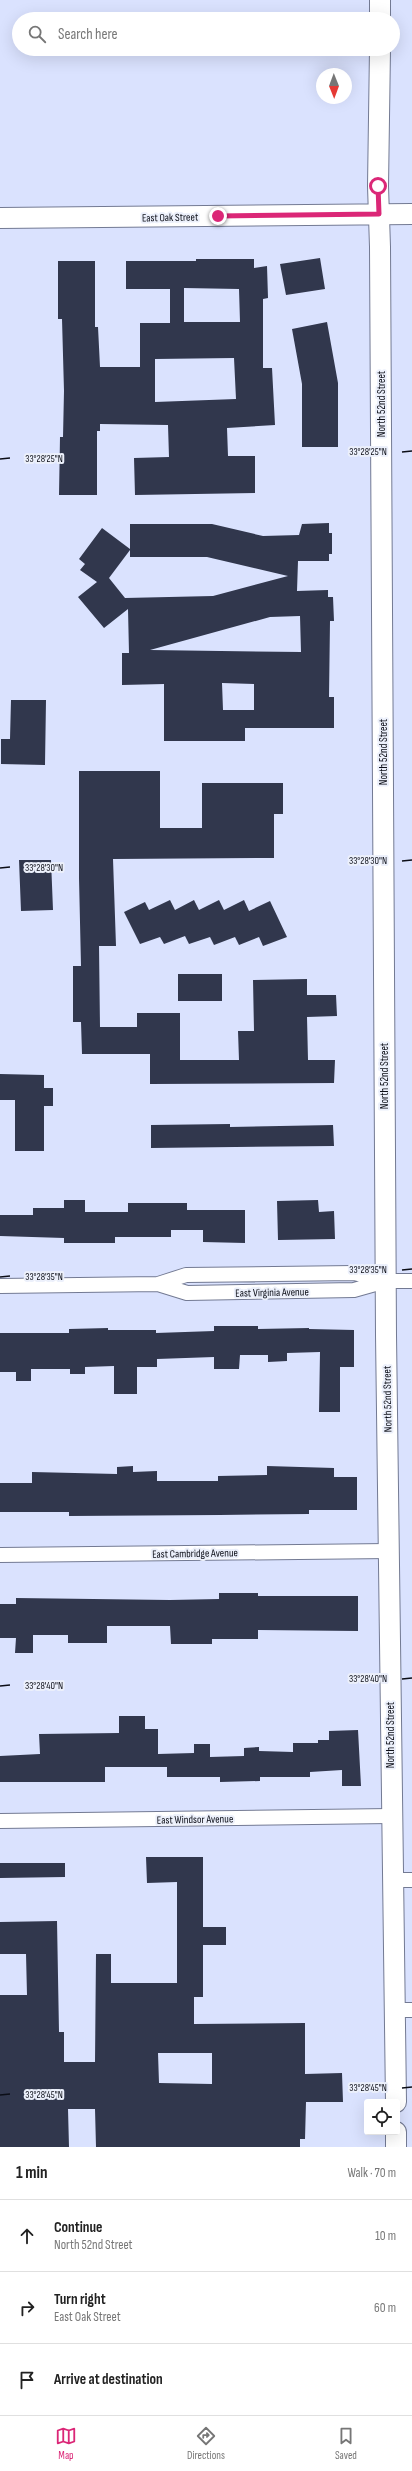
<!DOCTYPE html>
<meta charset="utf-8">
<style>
body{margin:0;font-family:"Sofia Sans Condensed",sans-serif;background:#f6f6f6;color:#222}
.controls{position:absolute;right:12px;bottom:12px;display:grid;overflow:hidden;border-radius:4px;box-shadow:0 4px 16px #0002}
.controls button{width:36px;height:36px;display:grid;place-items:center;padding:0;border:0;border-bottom:1px solid #e0e0e0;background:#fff;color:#222;font:20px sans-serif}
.compass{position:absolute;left:316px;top:68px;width:36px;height:36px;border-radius:50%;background:#fff;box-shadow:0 4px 16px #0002;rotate:179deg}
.stop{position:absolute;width:12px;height:12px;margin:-9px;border:3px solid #db2777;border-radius:50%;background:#fff}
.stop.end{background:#db2777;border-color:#fff;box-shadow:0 1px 4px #0008}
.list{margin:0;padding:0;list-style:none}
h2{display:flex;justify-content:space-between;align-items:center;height:52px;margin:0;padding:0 16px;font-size:17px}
h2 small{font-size:13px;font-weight:400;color:#767676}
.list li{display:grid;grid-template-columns:26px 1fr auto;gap:12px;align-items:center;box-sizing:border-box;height:72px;padding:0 16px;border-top:1px solid #e0e0e0}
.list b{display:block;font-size:15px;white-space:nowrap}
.list p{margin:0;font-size:13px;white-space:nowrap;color:#767676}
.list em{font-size:13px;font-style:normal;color:#767676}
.icon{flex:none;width:22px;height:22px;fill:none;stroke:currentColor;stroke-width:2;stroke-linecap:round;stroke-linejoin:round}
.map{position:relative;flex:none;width:412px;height:2147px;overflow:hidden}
.search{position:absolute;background:#fff;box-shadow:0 4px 16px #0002;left:12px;right:12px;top:12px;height:44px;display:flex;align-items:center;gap:10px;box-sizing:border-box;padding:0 14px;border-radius:22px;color:#767676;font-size:15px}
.sheet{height:268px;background:#fff}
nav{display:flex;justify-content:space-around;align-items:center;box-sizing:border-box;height:56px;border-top:1px solid #e0e0e0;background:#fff;font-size:11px;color:#767676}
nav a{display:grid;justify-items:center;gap:2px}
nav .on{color:#db2777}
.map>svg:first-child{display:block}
.building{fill:#31374d;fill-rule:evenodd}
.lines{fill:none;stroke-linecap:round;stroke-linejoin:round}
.street-casing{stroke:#737a93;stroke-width:16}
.secondary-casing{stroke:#737a93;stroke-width:22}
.street{stroke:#fff;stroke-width:14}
.secondary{stroke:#fff;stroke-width:20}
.route{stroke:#db2777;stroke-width:5}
.ticks{fill:none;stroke:#0c0e17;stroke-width:1.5}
.labels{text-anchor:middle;stroke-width:4;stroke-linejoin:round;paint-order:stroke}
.street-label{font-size:11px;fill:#0c0e17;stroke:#ecf0fb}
.ticks-label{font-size:10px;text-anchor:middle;fill:#0c0e17;stroke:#ecf0fb;stroke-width:4;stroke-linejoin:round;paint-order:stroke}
</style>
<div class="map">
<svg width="412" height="2147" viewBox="0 0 412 2147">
<rect width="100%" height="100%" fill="#dae2fe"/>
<path class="building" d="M 320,258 L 325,289 L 286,295 L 280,264 Z
M 196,259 L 254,259 L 254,268 L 267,266 L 268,298 L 263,299 L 263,368 L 272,368 L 275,425 L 227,428 L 228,456 L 255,456 L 255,493 L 135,495 L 134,458 L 169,457 L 168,425 L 100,424 L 100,431 L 97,431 L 97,495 L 59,495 L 60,437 L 63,437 L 64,391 L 62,319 L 58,319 L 58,261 L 95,261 L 95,327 L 98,327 L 100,367 L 140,367 L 140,323 L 170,323 L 170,289 L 126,289 L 126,261 L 196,261 ZM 184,288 L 239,289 L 240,322 L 184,322 ZM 234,358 L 236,399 L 155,402 L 155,359 Z
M 327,322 L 338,383 L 338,447 L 302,447 L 302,384 L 292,329 Z
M 329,523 L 329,533 L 332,533 L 332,554 L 329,554 L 329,561 L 298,561 L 297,591 L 328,590 L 328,597 L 333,597 L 334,621 L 330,621 L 329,697 L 334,697 L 334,728 L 245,728 L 245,741 L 164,741 L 164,684 L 122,685 L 122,653 L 129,653 L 128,609 L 104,628 L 78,597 L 97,582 L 80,570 L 85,564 L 79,559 L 102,528 L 130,549 L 130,524 L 212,524 L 263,536 L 299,535 L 302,524 ZM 130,550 L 130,557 L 207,557 L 288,576 L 213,596 L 125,598 L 109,578 ZM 300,616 L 301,652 L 150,650 L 270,617 ZM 222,683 L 254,684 L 254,710 L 223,710 Z
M 11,700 L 46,700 L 45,765 L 1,764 L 1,739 L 10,739 Z
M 79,771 L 160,771 L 160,828 L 202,828 L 202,783 L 283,783 L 283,814 L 274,814 L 274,858 L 113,859 L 116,946 L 99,946 L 100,1027 L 137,1027 L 137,1013 L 180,1013 L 180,1060 L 239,1060 L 238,1031 L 254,1031 L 253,980 L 307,979 L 307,995 L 336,995 L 337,1016 L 307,1017 L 308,1060 L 335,1060 L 334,1083 L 150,1084 L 150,1054 L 82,1054 L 81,1022 L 73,1022 L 73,966 L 81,966 L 79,878 Z
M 19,860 L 51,860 L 53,910 L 21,911 Z
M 170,900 L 175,910 L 194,900 L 199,910 L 219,900 L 224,910 L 244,900 L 249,911 L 270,901 L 287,937 L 263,946 L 259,937 L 239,945 L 235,937 L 214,945 L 210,937 L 189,944 L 185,936 L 164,944 L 160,937 L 140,944 L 124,912 L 145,902 L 149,910 Z
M 178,974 L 222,974 L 222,1001 L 178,1001 Z
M 0,1074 L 44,1075 L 44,1088 L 53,1088 L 53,1106 L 44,1106 L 44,1151 L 15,1151 L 15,1100 L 0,1100 Z
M 230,1124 L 230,1127 L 333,1125 L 334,1146 L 151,1148 L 151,1125 Z
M 64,1200 L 85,1200 L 85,1212 L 128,1212 L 128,1203 L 187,1203 L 187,1210 L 245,1210 L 245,1243 L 203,1242 L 203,1230 L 171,1230 L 171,1237 L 115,1237 L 115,1243 L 64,1243 L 64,1238 L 0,1236 L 0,1215 L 33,1215 L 33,1208 L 64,1208 Z
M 318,1200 L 319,1212 L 334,1211 L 335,1239 L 278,1240 L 277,1201 Z
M 214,1326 L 258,1326 L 258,1329 L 309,1328 L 309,1329 L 354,1330 L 354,1367 L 340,1367 L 340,1412 L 319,1412 L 320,1352 L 287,1353 L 287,1361 L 268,1362 L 268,1355 L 240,1355 L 239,1369 L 214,1369 L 214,1357 L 157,1359 L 157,1367 L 137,1367 L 137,1394 L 114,1394 L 114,1366 L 85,1367 L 85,1374 L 70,1374 L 70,1369 L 31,1369 L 31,1381 L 16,1381 L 16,1372 L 0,1372 L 0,1333 L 69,1333 L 69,1329 L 108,1328 L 108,1330 L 156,1330 L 156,1333 L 214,1331 Z
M 133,1466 L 133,1472 L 157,1471 L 157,1481 L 218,1481 L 218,1476 L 267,1475 L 267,1466 L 334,1468 L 334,1477 L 357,1477 L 357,1510 L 309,1510 L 309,1514 L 219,1515 L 69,1516 L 69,1512 L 0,1512 L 0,1483 L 32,1483 L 32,1472 L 117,1474 L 117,1467 Z
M 219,1593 L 258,1593 L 258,1596 L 358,1596 L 358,1631 L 258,1630 L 258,1639 L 212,1639 L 212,1644 L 171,1644 L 170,1626 L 107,1626 L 107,1643 L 68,1643 L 68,1635 L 33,1635 L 33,1653 L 15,1653 L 16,1638 L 0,1638 L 0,1604 L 16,1604 L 16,1598 L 170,1600 L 219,1599 Z
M 119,1716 L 145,1716 L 145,1729 L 158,1729 L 158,1754 L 194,1753 L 194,1744 L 210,1744 L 210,1757 L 244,1756 L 244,1748 L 259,1747 L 259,1751 L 293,1752 L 293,1743 L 318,1743 L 318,1740 L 329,1740 L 329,1731 L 358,1730 L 361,1786 L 342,1786 L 342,1770 L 310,1772 L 310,1777 L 260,1777 L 260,1781 L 220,1782 L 220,1777 L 167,1777 L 167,1767 L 105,1767 L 105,1782 L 0,1782 L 0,1756 L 40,1754 L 39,1734 L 119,1733 Z
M 146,1857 L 203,1857 L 203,1927 L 226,1927 L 226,1945 L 203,1945 L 203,1997 L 194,1997 L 194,2024 L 305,2023 L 305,2074 L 342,2073 L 343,2102 L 306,2102 L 305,2139 L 300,2139 L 300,2147 L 96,2147 L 95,2109 L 68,2109 L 69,2147 L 0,2147 L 0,1995 L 27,1995 L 26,1954 L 0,1954 L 0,1922 L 57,1921 L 59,2032 L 64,2032 L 64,2062 L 95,2062 L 96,1954 L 111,1954 L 111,1983 L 177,1983 L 177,1882 L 147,1883 ZM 158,2053 L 212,2053 L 212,2084 L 159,2083 Z
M 0,1863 L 65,1863 L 65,1877 L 0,1878 Z"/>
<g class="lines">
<g class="street-casing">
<path id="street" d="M 158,1284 L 187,1293 L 354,1290 L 386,1281
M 0,1286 L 158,1284 L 186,1275 L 354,1273 L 386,1281 L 412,1281
M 0,1555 L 389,1551
M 0,1821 L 391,1816
M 392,1880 L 412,1880
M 394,2010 L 412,2010"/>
</g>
<g class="secondary-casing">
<path id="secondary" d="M 380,19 L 380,0
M 380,49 L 378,186 L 380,247 L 386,1335 L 396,2102
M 0,218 L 412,214
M 396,2132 L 396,2147"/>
</g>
<use href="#street" class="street"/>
<use href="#secondary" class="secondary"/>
</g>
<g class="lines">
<path class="route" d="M 218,216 L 379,214 L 378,186"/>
</g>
<path class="ticks" d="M 402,452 L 412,451M 0,459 L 10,458M 402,861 L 412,860M 0,868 L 10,867M 402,1270 L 412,1269M 0,1277 L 10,1276M 402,1679 L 412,1678M 0,1686 L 10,1685M 402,2088 L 412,2087M 0,2095 L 10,2094"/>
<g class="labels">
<g class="street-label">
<text transform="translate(170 217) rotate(-1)" y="4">East Oak Street</text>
<text transform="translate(381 404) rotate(-90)" y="4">North 52nd Street</text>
<text transform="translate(383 752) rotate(-90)" y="4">North 52nd Street</text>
<text transform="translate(384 1076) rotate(-90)" y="4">North 52nd Street</text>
<text transform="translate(272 1292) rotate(-1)" y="4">East Virginia Avenue</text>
<text transform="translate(387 1399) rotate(-91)" y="4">North 52nd Street</text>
<text transform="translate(195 1553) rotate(-1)" y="4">East Cambridge Avenue</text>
<text transform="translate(390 1735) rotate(-90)" y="4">North 52nd Street</text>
<text transform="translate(195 1819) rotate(-1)" y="4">East Windsor Avenue</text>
</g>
</g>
<g class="ticks-label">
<text x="368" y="455">33°28'25"N</text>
<text x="44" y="462">33°28'25"N</text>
<text x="368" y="864">33°28'30"N</text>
<text x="44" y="871">33°28'30"N</text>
<text x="368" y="1273">33°28'35"N</text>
<text x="44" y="1280">33°28'35"N</text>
<text x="368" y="1682">33°28'40"N</text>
<text x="44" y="1689">33°28'40"N</text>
<text x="368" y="2091">33°28'45"N</text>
<text x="44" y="2098">33°28'45"N</text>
</g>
</svg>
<div class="controls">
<button><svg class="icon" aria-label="locate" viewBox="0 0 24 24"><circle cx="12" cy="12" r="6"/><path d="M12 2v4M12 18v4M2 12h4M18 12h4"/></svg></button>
</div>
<svg class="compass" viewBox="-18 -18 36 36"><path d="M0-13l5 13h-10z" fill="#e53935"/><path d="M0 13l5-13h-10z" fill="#767676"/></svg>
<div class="stop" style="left:378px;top:186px"></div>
<div class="stop end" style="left:218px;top:216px"></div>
<div class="search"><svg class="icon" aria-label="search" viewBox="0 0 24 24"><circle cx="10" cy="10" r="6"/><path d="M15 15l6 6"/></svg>Search here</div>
</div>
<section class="sheet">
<h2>1 min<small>Walk · 70 m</small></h2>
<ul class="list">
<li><svg class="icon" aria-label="ahead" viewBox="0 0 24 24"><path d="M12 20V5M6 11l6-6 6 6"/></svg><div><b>Continue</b><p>North 52nd Street</p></div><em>10 m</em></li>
<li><svg class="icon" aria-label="right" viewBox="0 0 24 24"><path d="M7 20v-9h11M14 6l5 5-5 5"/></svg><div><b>Turn right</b><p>East Oak Street</p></div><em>60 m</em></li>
<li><svg class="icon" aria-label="arrive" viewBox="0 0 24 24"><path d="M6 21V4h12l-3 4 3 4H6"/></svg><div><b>Arrive at destination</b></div></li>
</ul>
</section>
<nav>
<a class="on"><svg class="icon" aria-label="map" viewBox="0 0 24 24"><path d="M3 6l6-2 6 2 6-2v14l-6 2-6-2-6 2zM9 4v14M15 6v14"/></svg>Map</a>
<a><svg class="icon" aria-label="directions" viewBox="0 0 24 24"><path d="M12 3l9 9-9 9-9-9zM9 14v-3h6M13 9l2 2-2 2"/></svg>Directions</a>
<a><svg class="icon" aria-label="saved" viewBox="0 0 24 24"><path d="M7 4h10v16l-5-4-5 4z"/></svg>Saved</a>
</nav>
